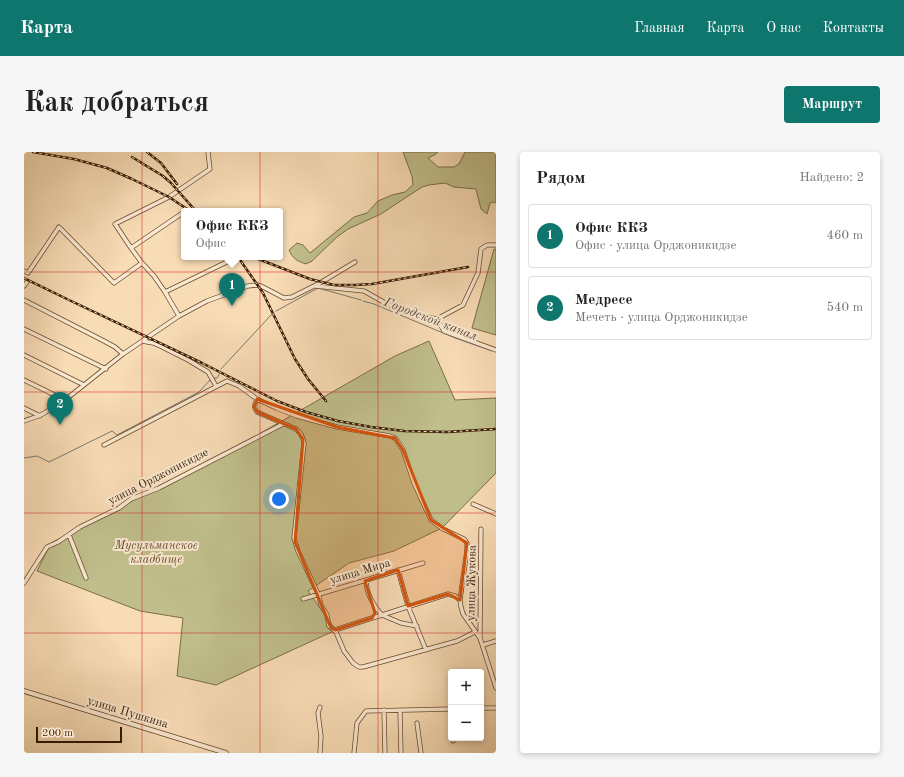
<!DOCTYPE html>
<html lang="ru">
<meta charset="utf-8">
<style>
body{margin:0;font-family:"Old Standard TT",serif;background:#f6f6f6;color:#222}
.controls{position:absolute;right:12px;bottom:12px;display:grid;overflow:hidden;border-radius:4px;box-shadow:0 2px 6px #0003}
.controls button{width:36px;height:36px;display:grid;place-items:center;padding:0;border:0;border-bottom:1px solid #e0e0e0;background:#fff;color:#222;font:20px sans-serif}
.scale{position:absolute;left:12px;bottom:10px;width:86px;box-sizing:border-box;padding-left:4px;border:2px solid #391c02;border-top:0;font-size:11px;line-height:14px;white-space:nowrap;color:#391c02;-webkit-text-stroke:3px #fae8d0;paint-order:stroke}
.you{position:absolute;left:255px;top:347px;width:14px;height:14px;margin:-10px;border:3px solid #fff;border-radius:50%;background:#1a73e8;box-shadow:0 0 0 6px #1a73e833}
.badge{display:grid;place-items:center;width:26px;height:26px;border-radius:50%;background:#0f766e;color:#fff;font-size:13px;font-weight:700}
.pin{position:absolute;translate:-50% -33px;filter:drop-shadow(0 1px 2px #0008)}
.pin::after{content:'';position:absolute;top:21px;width:14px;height:12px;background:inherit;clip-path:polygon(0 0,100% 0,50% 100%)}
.popup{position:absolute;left:157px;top:56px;width:102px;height:52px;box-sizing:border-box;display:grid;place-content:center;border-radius:4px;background:#fff;filter:drop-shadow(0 1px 3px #0005);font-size:13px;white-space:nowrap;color:#767676}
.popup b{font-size:15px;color:#222}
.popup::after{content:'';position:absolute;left:50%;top:100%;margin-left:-8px;border:8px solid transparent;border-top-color:#fff}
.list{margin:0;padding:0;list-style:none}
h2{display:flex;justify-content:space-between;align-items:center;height:52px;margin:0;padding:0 16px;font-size:17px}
h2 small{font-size:13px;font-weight:400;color:#767676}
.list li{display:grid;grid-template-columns:26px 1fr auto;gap:12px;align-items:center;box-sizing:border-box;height:64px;margin:0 8px 8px;padding:0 8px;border:1px solid #e0e0e0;border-radius:4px}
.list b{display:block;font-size:15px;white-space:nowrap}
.list p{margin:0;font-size:13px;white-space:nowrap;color:#767676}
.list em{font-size:13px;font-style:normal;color:#767676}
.map{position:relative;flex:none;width:472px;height:601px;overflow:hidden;border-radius:4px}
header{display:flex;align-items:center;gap:24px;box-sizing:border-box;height:56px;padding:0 20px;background:#0f766e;color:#fff}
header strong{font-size:19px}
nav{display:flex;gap:22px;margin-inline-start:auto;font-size:14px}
.intro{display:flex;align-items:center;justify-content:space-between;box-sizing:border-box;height:96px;padding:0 24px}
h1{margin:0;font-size:28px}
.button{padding:10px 18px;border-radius:4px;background:#0f766e;color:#fff;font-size:14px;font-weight:700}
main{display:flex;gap:24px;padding:0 24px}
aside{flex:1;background:#fff;border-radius:4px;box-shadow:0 2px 6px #0003}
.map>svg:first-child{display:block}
.green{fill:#c0bf8c;stroke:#7c6e47}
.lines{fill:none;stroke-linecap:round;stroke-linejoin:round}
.stream{stroke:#777a6f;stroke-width:1}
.minor-casing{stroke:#694c2f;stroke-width:5}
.tertiary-casing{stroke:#694c2f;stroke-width:5.5}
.minor{stroke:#fae8d0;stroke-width:3.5}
.tertiary{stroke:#fae8d0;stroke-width:4}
.rail-casing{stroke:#391c02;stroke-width:2.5}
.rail{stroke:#fae8d0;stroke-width:1;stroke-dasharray:3;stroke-linecap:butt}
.marked{fill:#d6530b;fill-opacity:0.2;stroke:#d6530b;stroke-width:3;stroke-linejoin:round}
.grid{fill:none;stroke:#d62828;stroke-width:1;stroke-opacity:0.55}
.labels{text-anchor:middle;stroke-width:4;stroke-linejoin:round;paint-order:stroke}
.street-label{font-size:12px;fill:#391c02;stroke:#fae8d0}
.park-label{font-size:12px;font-style:italic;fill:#624d2b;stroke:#fae8d0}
.water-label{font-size:13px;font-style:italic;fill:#584b38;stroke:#fae8d0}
</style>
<header>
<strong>Карта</strong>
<nav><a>Главная</a><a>Карта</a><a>О нас</a><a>Контакты</a></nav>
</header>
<div class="intro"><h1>Как добраться</h1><a class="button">Маршрут</a></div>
<main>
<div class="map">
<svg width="472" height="601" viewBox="0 0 472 601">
<rect width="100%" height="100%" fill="#f8dcb6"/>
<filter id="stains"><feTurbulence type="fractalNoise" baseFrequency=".005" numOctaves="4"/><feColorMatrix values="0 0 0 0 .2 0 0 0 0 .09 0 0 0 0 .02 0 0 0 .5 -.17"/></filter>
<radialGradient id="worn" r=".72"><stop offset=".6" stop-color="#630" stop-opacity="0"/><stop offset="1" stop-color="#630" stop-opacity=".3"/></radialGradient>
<path class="green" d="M 379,0 L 414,0 L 412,2 L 404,6 L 414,15 L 430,15 L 435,12 L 441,0 L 472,0 L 472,51 L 470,50 L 466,51 L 463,62 L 457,57 L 452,37 L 430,35 L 421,31 L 405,33 L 398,35 L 372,52 L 357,62 L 324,77 L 313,85 L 288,109 L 282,112 C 273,109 269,107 265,98 L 273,91 L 279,93 L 286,101 L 330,65 L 343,61 L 354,49 L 368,43 L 381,40 L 389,33 L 388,24 Z
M 470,97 L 472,97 L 472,183 L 448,176 Z
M 405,189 L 431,248 L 472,246 L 472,321 L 418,376 L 370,399 L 325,411 L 284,439 L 312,478 L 192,533 L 153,524 L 159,466 L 116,459 L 13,419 L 27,391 L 216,293 L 371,204 Z"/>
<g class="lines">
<path class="stream" d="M 339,149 L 350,152 L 431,186 L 468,199
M 252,159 L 294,136 L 337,148
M 197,217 L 248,162
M 189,226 L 193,226 L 196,221
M 0,306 L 13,304 L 25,310 L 88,279 L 93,283 L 175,240 L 186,228"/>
<g class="minor-casing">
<path id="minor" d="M 107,96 L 160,60
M 0,119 L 4,121 L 35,75 L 90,131 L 118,111
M 0,134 L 3,130
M 291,134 L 340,139 L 363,152 L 393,163 L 413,167 L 439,153 L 454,121 L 457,97 L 463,93 L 472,93
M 141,140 L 209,107
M 0,148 L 80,189 L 91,195 L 99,202
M 155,164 L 141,140 L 130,124 L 118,111 L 107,96 L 91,72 L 145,45 L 186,17 L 184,0
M 413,167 L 420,179 L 472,198
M 0,177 L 82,217
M 118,189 L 129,191 L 136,194 L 164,208 L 184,220 L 192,234
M 0,203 L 60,233
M 0,228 L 41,248
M 233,247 C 231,252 229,256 233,260 L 272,277 C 277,281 279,285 280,291 L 270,386 L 274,399 L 295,444 L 297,453 L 303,463 L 305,474 L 312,480 L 320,499 L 329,511 L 335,515 L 339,515 L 433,489 L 451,480
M 0,256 L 16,264
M 0,269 L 17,263 L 41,248 L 99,202 L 155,164 L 183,149 L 224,134 L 233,133 L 237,134 L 260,146 L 268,145 L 296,131 L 331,110
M 80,293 L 203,229 L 215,234 L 233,247 L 252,256 L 273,264 L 313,275 L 366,284 L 371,286 L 374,290 L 379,298 L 390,331 L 407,368 L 419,377 L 440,387 L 443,391 L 443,398 L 436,448 L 437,455 L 439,462 L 456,486 L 472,536
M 449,352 L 472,362
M 45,383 L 62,426
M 374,418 L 384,454 L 402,498
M 342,428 C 342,441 350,455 358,463 L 424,442 L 431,444 L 436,448
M 0,431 L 23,395 L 34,390 L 56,375 L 95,356 L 107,347 L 135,336 L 259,272
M 279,447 L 399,411
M 311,478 L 348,466 L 358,463 L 377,471 L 393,474
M 456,486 L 457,377
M 459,493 L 472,489
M 296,555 L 294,561 L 297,584 L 296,601
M 457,556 L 472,556
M 360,558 L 361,601
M 376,558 L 377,601
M 393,571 L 397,601
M 429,586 L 429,589
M 330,601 L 333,571 L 342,559 L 427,557"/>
</g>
<g class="tertiary-casing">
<path id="tertiary" d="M 0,539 L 202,601"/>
</g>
<use href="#minor" class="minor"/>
<use href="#tertiary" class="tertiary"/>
<g class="rail-casing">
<path id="rail" d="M 9,0 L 50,7 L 83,16 L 108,27 L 145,45 L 166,59
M 123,0 L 137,11 L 153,32
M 108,5 L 139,24 L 147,31 L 170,57
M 214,105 L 239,141 L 271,207 L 284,227 L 302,249
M 229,105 L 286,127 L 310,133 L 331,133 L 348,132 L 444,115
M 0,126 L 45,148 L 178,211 L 253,249 L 282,260 L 314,269 L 347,275 L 380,279 L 423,280 L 472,277"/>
</g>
<use href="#rail" class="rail"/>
</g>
<path class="marked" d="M 233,247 L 313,275 L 371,286 L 379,298 L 407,368 L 443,391 L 436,448 L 424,442 L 384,454 L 374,418 L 341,429 L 351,461 L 348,466 L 311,478 L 307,476 L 271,390 L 279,287 L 272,277 L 233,260 L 230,255 Z"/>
<path class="grid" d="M 118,0 L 118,601M 236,0 L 236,601M 354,0 L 354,601M 0,120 L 472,120M 0,240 L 472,240M 0,361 L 472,361M 0,481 L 472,481"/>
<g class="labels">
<g class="street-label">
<text transform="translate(134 324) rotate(-27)" y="4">улица Орджоникидзе</text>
<text transform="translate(336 419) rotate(-17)" y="4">улица Мира</text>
<text transform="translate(447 431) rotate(-89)" y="4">улица Жукова</text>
<text transform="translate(104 560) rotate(17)" y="4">улица Пушкина</text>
</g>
<g class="park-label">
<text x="132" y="397">Мусульманское<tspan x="132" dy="14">кладбище</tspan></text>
</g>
<g class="water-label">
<text transform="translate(407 166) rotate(21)" y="5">Городской канал</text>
</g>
</g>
<rect width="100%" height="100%" filter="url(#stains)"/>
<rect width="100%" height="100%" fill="url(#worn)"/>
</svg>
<div class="controls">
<button>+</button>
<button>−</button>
</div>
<div class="scale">200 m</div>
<div class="you"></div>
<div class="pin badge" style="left:208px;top:154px">1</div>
<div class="popup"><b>Офис ККЗ</b>Офис</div>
<div class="pin badge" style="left:36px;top:273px">2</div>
</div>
<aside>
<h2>Рядом<small>Найдено: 2</small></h2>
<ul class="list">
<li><span class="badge">1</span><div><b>Офис ККЗ</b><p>Офис · улица Орджоникидзе</p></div><em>460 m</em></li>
<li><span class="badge">2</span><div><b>Медресе</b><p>Мечеть · улица Орджоникидзе</p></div><em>540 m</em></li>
</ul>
</aside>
</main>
